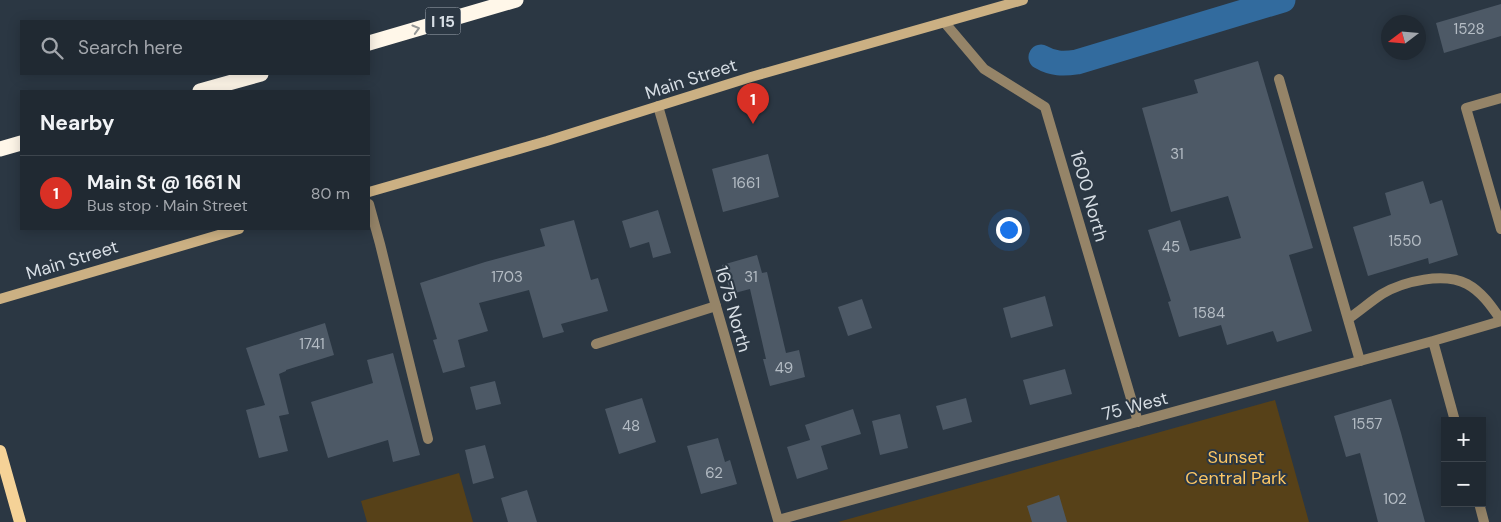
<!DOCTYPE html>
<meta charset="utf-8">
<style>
body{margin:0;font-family:"DM Sans",sans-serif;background:#28313a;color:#f1f3f6}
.controls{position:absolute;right:15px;bottom:15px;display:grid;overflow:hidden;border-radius:0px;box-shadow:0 2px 12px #0003}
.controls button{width:45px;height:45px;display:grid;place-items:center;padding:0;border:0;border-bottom:1px solid #3d454d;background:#202932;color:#f1f3f6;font:25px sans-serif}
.compass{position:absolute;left:1381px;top:15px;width:45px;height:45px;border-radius:50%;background:#202932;box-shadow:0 2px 12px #0003;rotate:254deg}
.you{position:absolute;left:1008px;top:229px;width:18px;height:18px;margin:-12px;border:4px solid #fff;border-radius:50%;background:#1a73e8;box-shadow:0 0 0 8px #1a73e833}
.badge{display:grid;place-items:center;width:32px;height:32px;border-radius:50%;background:#d93025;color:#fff;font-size:16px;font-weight:700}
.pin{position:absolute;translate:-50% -41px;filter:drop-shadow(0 1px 2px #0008)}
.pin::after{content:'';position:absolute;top:26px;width:18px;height:15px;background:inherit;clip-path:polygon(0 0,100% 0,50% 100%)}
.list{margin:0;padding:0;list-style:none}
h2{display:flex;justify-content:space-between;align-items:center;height:65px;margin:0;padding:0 20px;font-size:21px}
h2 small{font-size:16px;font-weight:400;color:#a2a6ac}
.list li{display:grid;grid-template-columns:32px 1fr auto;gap:15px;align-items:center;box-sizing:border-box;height:75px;padding:0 20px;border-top:1px solid #3d454d}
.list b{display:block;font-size:19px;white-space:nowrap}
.list p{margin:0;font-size:16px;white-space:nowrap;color:#a2a6ac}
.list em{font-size:16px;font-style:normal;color:#a2a6ac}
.icon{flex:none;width:28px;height:28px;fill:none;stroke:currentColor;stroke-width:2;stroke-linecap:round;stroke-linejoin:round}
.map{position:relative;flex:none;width:1501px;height:522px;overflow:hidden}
.search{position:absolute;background:#202932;box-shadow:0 2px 12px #0003;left:20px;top:20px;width:350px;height:55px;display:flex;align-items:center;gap:12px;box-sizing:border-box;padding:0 18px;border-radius:0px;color:#a2a6ac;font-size:19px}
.panel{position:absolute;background:#202932;box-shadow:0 2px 12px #0003;left:20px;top:90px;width:350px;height:140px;border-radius:0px}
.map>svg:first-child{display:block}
.green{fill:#574118}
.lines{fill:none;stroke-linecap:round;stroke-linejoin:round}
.canal{stroke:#326b9e;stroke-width:25}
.building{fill:#4d5966}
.service{stroke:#958468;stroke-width:10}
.minor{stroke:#958468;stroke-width:10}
.secondary{stroke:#cbb083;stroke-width:10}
.primary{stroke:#f5d297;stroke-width:12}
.motorway{stroke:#fff7e9;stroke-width:15}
.oneway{stroke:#959796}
.labels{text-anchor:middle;stroke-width:4;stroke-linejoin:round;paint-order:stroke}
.number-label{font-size:15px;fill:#b4bcc4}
.shield{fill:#2b3743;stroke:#a3abb4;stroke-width:1}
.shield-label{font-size:16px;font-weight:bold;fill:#d6dde4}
.street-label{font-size:18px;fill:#d6dde4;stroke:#2b3743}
.park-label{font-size:18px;fill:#fcc664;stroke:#2b3743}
</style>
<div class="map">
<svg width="1501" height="522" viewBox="0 0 1501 522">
<rect width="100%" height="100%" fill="#2b3743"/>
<path class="green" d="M 1275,400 L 1309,522 L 838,522 Z
M 459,473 L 473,522 L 367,522 L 361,501 Z"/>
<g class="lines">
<path class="canal" d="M 1041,57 C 1053,64 1063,64 1077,62 L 1283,0"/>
</g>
<path class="building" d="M 1501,4 L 1501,36 L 1444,53 L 1436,23 Z
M 1258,61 L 1313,248 L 1289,255 L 1312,331 L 1277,342 L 1273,331 L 1227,345 L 1221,325 L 1179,337 L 1168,302 L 1171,301 L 1148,230 L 1180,220 L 1190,251 L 1241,238 L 1228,196 L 1171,212 L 1142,108 L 1198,93 L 1194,80 Z
M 768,154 L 779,197 L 723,212 L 712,169 Z
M 1423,181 L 1430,204 L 1442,200 L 1458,255 L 1429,264 L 1428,258 L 1368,276 L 1353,227 L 1391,215 L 1385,193 Z
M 658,210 L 671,253 L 653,258 L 649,242 L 630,248 L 622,221 Z
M 574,220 L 591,280 L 598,278 L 608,311 L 561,324 L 564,332 L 543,338 L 529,290 L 479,303 L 488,331 L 458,340 L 465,367 L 443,373 L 433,340 L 437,339 L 420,283 L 485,262 L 545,246 L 540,229 Z
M 757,255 L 762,273 L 767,272 L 786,353 L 799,350 L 805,377 L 770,386 L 763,359 L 766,359 L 750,289 L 731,294 L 722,265 Z
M 1045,296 L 1053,326 L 1011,338 L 1003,308 Z
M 862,299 L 872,328 L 848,336 L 838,307 Z
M 325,323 L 334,355 L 286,370 L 286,371 L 279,374 L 289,414 L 279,416 L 288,451 L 259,458 L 246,410 L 265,405 L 246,348 Z
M 393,353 L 420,455 L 393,462 L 388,440 L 328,458 L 311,402 L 373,383 L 367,360 Z
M 1065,369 L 1072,394 L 1030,405 L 1023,380 Z
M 495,381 L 501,404 L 476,410 L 470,387 Z
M 642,398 L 656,442 L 619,454 L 605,409 Z
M 966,398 L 972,422 L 943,430 L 936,406 Z
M 1391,399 L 1401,433 L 1425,522 L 1378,522 L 1360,453 L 1346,457 L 1334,416 Z
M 853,409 L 861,434 L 821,446 L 828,469 L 797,479 L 787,447 L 810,440 L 805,425 Z
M 900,414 L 908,448 L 880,455 L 872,421 Z
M 718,438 L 725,462 L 730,460 L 737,484 L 701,494 L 687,446 Z
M 485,445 L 494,478 L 473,484 L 465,450 Z
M 527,490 L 537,522 L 508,522 L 501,498 Z
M 1059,495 L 1067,522 L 1032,522 L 1027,506 Z"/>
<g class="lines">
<path class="service" d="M 1279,79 L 1360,361
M 369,204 L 380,244 L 428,439
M 1348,319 C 1360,311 1371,301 1382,294 C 1404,281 1444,272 1467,284 C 1482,292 1492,307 1501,320
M 596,344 L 716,306"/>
<path class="minor" d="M 945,23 L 984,69 L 1045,107 L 1138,422
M 1501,98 L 1466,108 L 1501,229
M 658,106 L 778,520 L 1433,341 L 1501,321
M 1433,341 L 1455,421
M 1479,503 L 1484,522"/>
<path class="secondary" d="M 369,192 L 547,141 L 751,77 L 1023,0
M 0,299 L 239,229"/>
<path class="primary" d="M 0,451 L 20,522"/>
<path class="motorway" d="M 369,43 L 516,0
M 200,91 L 261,74
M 0,149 L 21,143"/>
</g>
<defs><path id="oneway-chevron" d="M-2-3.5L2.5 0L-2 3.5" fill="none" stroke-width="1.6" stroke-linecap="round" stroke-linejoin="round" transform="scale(1.25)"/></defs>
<use class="oneway" href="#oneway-chevron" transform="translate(416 29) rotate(-16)"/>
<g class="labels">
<g class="number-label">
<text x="1469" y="34">1528</text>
<text x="1177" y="159">31</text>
<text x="746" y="188">1661</text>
<text x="1405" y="246">1550</text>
<text x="1171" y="252">45</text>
<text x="507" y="282">1703</text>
<text x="751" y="282">31</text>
<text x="1209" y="318">1584</text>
<text x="312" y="349">1741</text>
<text x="784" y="373">49</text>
<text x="1367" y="429">1557</text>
<text x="631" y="431">48</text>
<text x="714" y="478">62</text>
<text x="1395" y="504">102</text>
</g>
<rect class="shield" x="425.5" y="7.5" width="35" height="27" rx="4"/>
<g class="shield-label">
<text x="443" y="27">I 15</text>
</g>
<g class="street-label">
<text transform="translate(691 79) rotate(-18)" y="6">Main Street</text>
<text transform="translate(1089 196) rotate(74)" y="6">1600 North</text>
<text transform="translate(72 260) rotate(-17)" y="6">Main Street</text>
<text transform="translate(733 309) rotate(74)" y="6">1675 North</text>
<text transform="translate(1135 406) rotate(-15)" y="6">75 West</text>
</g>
<g class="park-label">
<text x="1236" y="463">Sunset<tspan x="1236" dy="21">Central Park</tspan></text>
</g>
</g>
</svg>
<div class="controls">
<button>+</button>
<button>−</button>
</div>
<svg class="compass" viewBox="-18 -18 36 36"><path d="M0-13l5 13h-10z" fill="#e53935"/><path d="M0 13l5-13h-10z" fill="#a2a6ac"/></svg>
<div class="you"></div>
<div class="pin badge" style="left:753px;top:124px">1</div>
<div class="search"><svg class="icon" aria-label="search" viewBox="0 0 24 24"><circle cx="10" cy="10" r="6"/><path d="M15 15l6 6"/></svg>Search here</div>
<section class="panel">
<h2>Nearby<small></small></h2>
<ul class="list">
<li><span class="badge">1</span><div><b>Main St @ 1661 N</b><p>Bus stop · Main Street</p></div><em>80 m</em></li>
</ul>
</section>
</div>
